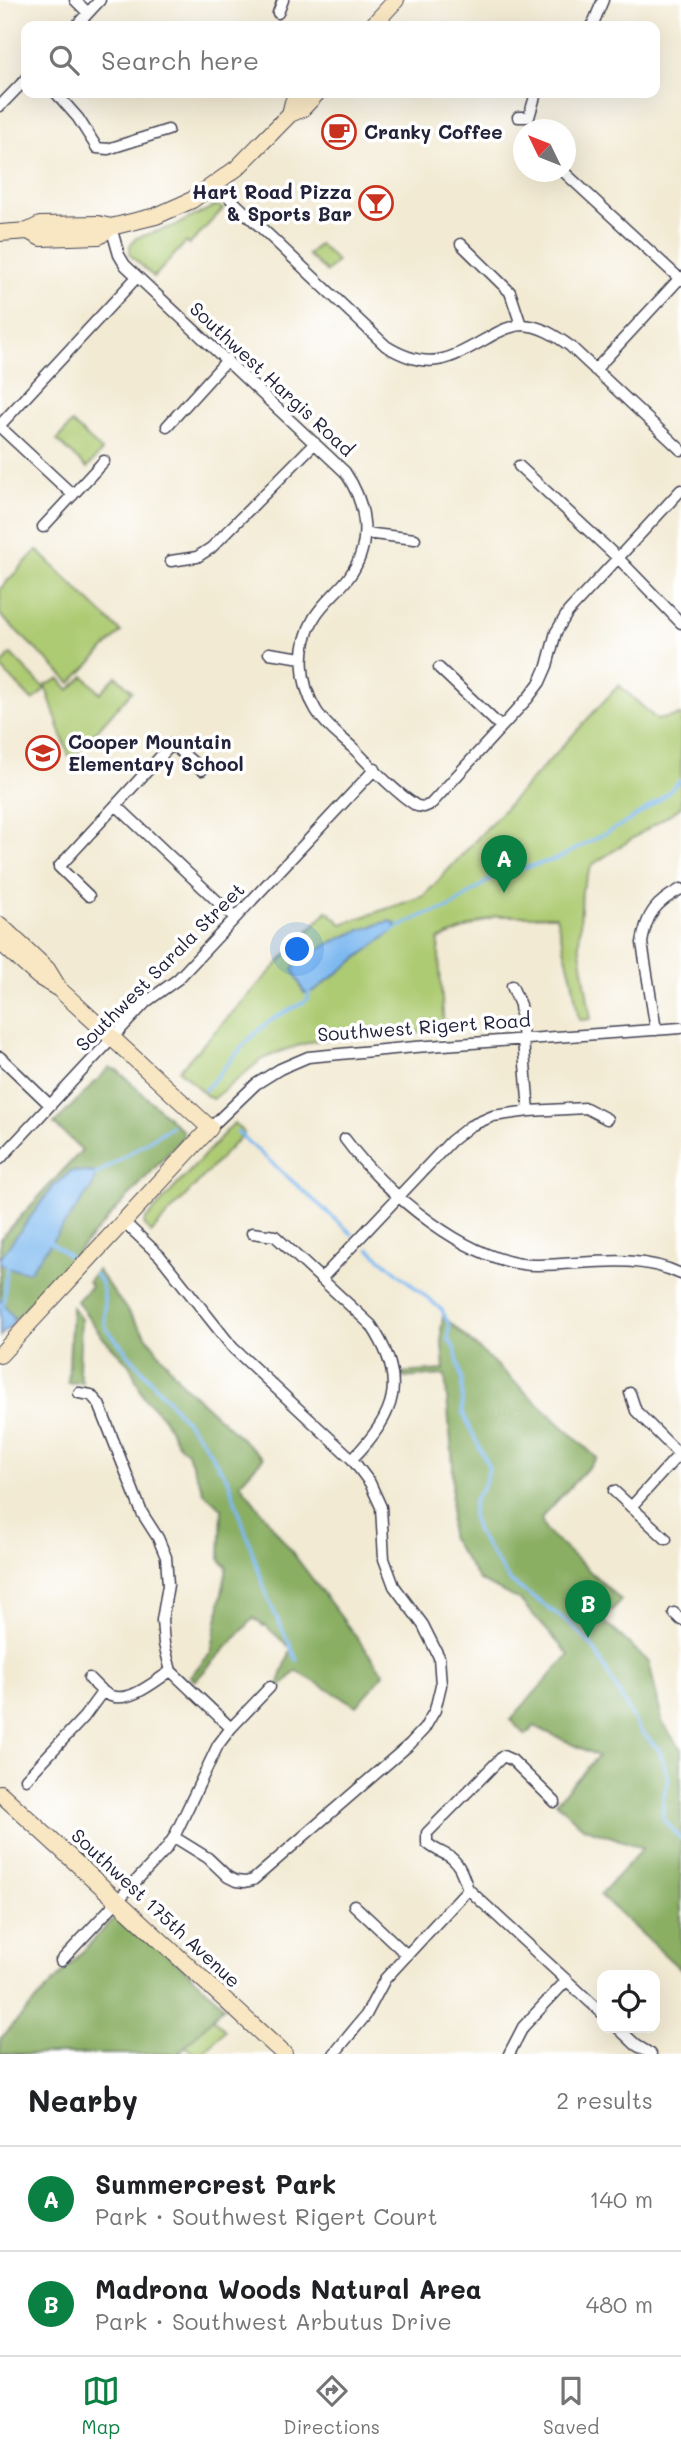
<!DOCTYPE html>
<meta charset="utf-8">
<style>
body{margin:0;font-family:Mali,sans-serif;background:#f2f2f2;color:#202124}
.controls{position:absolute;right:21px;bottom:21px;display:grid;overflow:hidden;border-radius:14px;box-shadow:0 7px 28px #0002}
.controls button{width:63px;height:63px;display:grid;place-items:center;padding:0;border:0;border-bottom:2px solid #e0e0e0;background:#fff;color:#202124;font:35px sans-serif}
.compass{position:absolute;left:513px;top:119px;width:63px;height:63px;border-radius:50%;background:#fff;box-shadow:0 7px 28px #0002;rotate:313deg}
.you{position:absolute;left:298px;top:950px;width:24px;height:24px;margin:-18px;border:5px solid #fff;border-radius:50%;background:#1a73e8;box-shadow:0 0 0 10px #1a73e833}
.badge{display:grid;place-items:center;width:46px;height:46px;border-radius:50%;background:#0b8043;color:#fff;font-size:23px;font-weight:700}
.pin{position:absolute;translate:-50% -58px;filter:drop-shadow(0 2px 4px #0008)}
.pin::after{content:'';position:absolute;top:37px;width:24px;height:21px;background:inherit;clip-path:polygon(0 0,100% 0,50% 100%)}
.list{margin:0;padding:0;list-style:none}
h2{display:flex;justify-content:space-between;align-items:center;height:91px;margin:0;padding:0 28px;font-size:30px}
h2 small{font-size:23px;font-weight:400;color:#757577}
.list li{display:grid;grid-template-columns:46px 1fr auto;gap:21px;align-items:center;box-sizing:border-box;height:105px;padding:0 28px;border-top:2px solid #e0e0e0}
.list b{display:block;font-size:26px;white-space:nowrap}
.list p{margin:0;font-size:23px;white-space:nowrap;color:#757577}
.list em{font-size:23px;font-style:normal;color:#757577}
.icon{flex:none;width:38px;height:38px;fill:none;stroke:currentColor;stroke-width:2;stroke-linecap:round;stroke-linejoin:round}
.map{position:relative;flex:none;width:681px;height:2054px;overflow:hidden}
.search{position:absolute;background:#fff;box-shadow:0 7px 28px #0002;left:21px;right:21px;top:21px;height:77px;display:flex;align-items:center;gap:18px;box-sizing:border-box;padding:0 24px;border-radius:14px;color:#757577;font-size:26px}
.sheet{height:301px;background:#fff}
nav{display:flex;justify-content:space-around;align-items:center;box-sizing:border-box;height:98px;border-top:2px solid #e0e0e0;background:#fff;font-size:19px;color:#757577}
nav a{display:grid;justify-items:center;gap:4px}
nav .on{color:#0b8043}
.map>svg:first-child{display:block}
.green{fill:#adcb72;stroke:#687656;stroke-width:2}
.forest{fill:#8aaf64;stroke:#566850;stroke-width:2}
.water{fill:#7eb9f0;stroke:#506e96;stroke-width:2}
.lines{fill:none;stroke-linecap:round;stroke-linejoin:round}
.stream{stroke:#7eb9f0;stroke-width:3.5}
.minor-casing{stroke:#414052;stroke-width:13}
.secondary-casing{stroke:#414052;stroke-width:18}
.minor{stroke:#fff;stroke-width:10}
.secondary{stroke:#f9e7c3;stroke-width:16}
.labels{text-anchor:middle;stroke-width:7;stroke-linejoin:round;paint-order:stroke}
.poi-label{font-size:19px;font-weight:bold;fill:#22223b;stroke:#fff;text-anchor:start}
.street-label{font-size:19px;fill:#22223b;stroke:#fff}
</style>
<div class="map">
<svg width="681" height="2054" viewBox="0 0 681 2054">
<rect width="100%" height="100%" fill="#fff"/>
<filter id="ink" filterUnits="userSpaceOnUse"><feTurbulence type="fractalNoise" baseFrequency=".0143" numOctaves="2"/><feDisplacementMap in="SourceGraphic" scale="14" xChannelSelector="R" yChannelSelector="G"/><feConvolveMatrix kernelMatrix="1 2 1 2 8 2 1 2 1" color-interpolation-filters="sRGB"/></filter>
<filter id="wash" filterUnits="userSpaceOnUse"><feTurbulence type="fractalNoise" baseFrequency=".00686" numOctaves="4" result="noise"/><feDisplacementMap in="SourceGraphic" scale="28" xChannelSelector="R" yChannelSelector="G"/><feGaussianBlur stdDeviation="1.57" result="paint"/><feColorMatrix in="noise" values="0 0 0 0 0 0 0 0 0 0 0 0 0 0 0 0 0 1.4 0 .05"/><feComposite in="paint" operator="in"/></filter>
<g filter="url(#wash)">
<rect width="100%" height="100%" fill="#f2ead3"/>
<path class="green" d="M 217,205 L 223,209 L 189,245 L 186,242 L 154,277 L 130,255 L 130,245 L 136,238 L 174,226 Z
M 319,244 L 337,261 L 327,272 L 308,255 Z
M 72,423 L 102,451 L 87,468 L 57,440 Z
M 37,550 L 121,632 L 71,683 L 0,615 L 0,589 Z
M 11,654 L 45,689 L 33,701 L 0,667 Z
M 84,676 L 100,693 L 116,676 L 132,691 L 74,756 L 69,757 L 45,685 L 60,679 L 69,690 Z
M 619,685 L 657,720 L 681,715 L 681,807 L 592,865 L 582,890 L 579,944 L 591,1019 L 579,1020 L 572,979 L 556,916 L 495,916 L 438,940 L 444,1030 L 317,1040 L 281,1051 L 261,1060 L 213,1099 L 208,1097 L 179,1070 L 327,911 L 342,924 L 424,896 Z
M 234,1123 L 244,1133 L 151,1233 L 144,1224 L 146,1219 Z
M 212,2018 L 225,2030 L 202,2054 L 194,2054 L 185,2046 Z"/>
<path class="forest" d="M 109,1068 L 117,1070 L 183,1131 L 183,1137 L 0,1336 L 0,1239 L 82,1150 L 54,1124 Z
M 97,1270 L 183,1385 L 263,1458 L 240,1483 L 384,1674 L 357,1706 L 296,1671 L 281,1687 L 278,1685 L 291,1649 L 265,1625 L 263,1626 L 254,1618 L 195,1681 L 190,1676 L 211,1653 L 227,1567 L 220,1560 L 222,1509 L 204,1493 L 187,1452 L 180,1447 L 162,1416 L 144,1398 L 129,1364 L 104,1339 L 77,1301 L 91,1286 L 88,1281 Z
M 72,1307 L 81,1319 L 79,1371 L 82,1382 L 68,1383 Z
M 443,1316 L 597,1458 L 541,1518 L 545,1530 L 621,1600 L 603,1620 L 649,1662 L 663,1724 L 681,1749 L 681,1970 L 600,1895 L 643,1848 L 583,1827 L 556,1802 L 598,1756 L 534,1726 L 526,1735 L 510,1720 L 569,1655 L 521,1601 L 479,1580 L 450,1537 L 453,1465 L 445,1375 L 401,1378 L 401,1373 L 444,1370 L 441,1330 Z
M 121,1911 L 224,2006 L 178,2054 L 0,2054 L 0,2039 Z"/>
<path class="water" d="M 390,921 L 396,924 L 393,931 L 314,991 L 304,993 L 293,969 C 313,947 361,928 390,921 Z
M 71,1171 L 96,1173 L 92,1187 L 29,1272 L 7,1268 L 0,1262 L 0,1258 L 53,1187 Z
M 0,1298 L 14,1318 L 12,1325 L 0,1336 Z"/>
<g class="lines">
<path class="stream" d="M 389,932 L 424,915 L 449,908 L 501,872 L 521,869 L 557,859 L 629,821 L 662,798 L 681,780
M 205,1090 C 226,1067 245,1040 270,1021 C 282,1012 297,1008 308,999 L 309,990
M 237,1132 L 352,1234
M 94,1176 L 172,1126
M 49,1241 L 72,1258
M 369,1249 L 442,1310 L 449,1325 L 448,1339 L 455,1349 L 462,1381 L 462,1411 L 489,1468 L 484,1485 L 474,1500 L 472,1516 L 478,1534 L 510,1581 L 571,1624 L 593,1647 L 639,1729 L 659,1750 L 669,1779 L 663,1797 L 663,1819 L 681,1839
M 95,1274 C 109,1292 102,1306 106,1328 L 202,1440 L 229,1482 L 268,1599 L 297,1660
M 0,1306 L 4,1302 L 7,1268 L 10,1265"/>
</g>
</g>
<g filter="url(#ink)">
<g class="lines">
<g class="minor-casing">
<path id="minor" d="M 75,0 L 88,13
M 278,13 L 283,0
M 76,26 L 100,0
M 592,26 L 603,0
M 56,93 L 78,118 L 97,148 L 108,149 L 168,130
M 0,106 L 26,79
M 518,117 L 529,117 L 536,93
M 564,172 L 681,280
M 216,185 L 386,346 C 430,373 450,359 491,336 C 500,331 510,326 521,325 C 540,325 556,336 570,346 L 681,450
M 111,227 L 119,255 L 125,265 L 345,472 C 367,504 373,544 349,577 C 339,591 323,602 314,618 C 298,646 299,682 316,710 C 325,725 341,737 353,748 C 373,768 393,791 417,806 L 424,807 L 431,804 L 528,698 L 540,682 L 547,666 L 556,632 L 568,612 L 681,490
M 461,244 L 510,292 L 521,325
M 595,370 L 681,277
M 0,425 L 137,277
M 167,426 L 227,360
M 0,427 L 73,495
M 519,466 L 618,558 L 681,623
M 43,527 L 104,461
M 365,533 L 415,539
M 171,561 L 197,557 L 211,548 L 315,443
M 269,653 L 302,658
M 439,668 L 501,727
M 116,805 L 235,918
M 89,896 L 59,867 L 172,744 L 202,770
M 512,986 L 520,1005 L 529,1111
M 656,1030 L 642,943 C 646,914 656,902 681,889
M 0,1057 L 50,1105
M 210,1128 L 256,1084 L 280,1069 L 308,1057 L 415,1047 L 681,1028
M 345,1139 C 383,1191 470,1266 538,1265 C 586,1265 634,1252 681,1274
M 0,1159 L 146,1002 L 178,979 L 375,769
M 124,1222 L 160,1256 L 233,1348 L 352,1459 L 370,1483 L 381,1507 L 384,1559 L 394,1586 L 423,1625 L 439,1657 L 441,1685 L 435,1710 L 424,1729 L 410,1744 L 253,1880 L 245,1882 L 236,1881 L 228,1877 L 208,1858 L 174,1837
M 252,1233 L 275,1236 L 371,1325 C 408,1380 396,1415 352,1459
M 321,1279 L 451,1141 L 470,1126 L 493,1116 L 529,1111 L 586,1108 L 607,1119
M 79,1393 L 91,1395 L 99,1404 L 142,1513 L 158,1538 L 166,1557 L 168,1585 L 162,1620 L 164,1644 L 171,1671 L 231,1728
M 630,1393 L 636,1411 L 679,1454
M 614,1491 L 666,1539
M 631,1507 L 681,1452
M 674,1613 L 681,1620
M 89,1678 C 95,1684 102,1693 111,1696 C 131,1703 156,1680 171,1671
M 26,1779 L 84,1717 L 103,1691
M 555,1802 L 512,1760 L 503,1756 L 427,1833 L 427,1843 C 434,1849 439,1851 447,1855 C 460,1862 463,1876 468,1889 L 602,2013
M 354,1905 L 406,1954
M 61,1961 L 166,1849 L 174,1837 L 218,1745 L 231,1728 L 270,1687
M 618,2028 L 636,2045 L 651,2054
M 334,2054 L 366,2015 L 385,1979 L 468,1889
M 509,2054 L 523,2027 L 567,1980"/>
</g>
<g class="secondary-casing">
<path id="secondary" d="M 372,26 L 396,0
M 290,114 L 293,102 L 302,93
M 28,231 L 41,238 L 99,236 L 111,227 L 156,216 L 192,200 L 237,168 L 290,114 L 302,109 L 317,93
M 0,233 L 28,231 L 40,225 L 98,224 L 111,227
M 0,925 L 47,969 L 58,987
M 0,942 L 39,977 L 59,989 L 210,1128 L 0,1355
M 0,1793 L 284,2054"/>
</g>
<use href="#minor" class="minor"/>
<use href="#secondary" class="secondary"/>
</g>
</g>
<defs>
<g id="cafe-ring" transform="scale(1.75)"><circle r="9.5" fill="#fff" stroke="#c8321e" stroke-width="1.5"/><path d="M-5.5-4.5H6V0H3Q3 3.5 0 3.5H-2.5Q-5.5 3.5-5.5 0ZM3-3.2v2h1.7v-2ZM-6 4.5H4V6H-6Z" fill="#c8321e"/></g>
<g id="bar-ring" transform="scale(1.75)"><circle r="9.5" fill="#fff" stroke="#c8321e" stroke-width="1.5"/><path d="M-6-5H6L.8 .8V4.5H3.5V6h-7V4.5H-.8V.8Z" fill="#c8321e"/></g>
<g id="school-ring" transform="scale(1.75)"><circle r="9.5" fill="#fff" stroke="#c8321e" stroke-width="1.5"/><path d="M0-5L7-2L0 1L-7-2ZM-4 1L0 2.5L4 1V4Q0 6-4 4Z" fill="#c8321e"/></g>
</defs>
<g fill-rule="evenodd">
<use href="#cafe-ring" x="339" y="132"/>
<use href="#bar-ring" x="376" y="203"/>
<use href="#school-ring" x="43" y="753"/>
</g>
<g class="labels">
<g class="poi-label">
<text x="364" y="139">Cranky Coffee</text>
<text x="352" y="199" text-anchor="end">Hart Road Pizza<tspan x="352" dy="22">&amp; Sports Bar</tspan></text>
<text x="68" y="749">Cooper Mountain<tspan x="68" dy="22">Elementary School</tspan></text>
</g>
<g class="street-label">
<text transform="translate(272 379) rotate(43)" y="7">Southwest Hargis Road</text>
<text transform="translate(160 967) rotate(-45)" y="7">Southwest Sarala Street</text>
<text transform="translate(424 1027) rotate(-4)" y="7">Southwest Rigert Road</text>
<text transform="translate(156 1908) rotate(43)" y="7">Southwest 175th Avenue</text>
</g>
</g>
</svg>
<div class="controls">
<button><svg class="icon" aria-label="locate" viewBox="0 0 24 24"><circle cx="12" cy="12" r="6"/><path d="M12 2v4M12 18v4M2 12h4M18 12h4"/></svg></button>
</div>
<svg class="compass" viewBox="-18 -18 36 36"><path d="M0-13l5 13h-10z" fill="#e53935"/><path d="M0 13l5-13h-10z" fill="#757577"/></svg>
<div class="you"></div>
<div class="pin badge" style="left:504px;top:893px">A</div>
<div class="pin badge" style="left:588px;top:1638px">B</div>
<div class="search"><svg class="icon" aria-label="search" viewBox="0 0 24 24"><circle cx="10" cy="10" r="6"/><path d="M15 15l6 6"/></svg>Search here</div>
</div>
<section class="sheet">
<h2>Nearby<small>2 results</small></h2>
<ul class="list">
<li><span class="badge">A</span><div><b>Summercrest Park</b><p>Park · Southwest Rigert Court</p></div><em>140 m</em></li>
<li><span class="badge">B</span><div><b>Madrona Woods Natural Area</b><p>Park · Southwest Arbutus Drive</p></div><em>480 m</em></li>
</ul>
</section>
<nav>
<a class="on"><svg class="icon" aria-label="map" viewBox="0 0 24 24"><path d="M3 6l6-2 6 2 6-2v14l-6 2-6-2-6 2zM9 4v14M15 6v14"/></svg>Map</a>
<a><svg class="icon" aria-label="directions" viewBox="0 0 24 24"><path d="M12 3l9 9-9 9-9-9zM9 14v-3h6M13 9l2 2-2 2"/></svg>Directions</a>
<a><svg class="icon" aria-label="saved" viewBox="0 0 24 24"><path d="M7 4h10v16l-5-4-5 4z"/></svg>Saved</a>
</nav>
